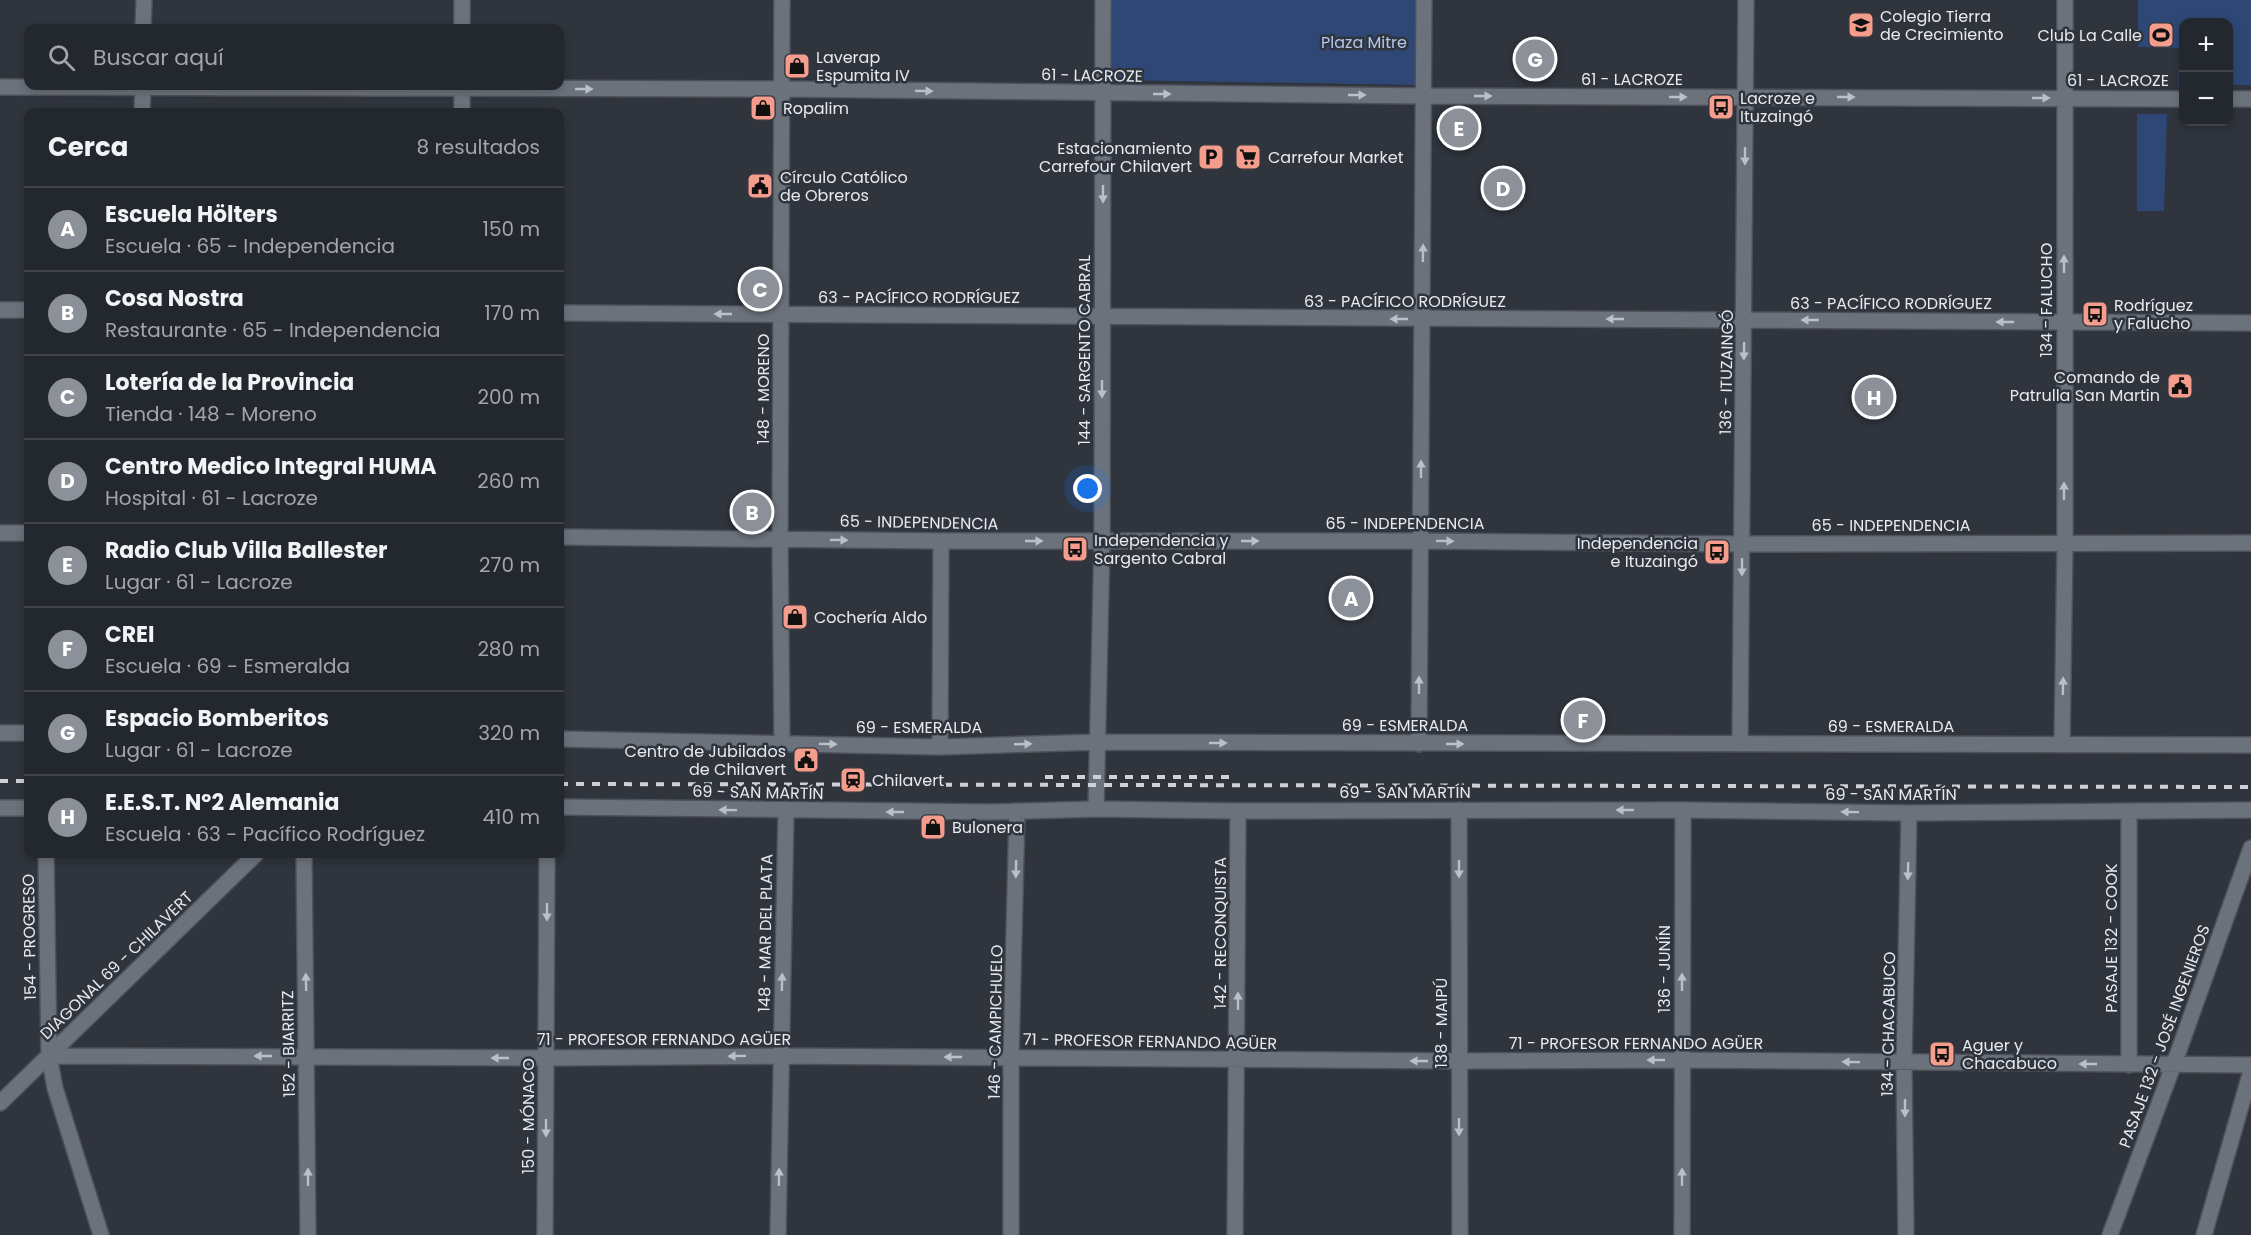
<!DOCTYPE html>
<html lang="es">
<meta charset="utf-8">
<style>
body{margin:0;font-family:Poppins,sans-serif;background:#2f333a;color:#f1f3f6}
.controls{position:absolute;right:18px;top:18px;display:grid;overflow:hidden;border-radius:12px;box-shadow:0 3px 9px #0003}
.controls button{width:54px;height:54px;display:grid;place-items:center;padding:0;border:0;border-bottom:2px solid #40444a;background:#23272e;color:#f1f3f6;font:30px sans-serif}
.you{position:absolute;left:1088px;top:489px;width:21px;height:21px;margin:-15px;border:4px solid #fff;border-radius:50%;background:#1a73e8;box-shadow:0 0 0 9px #1a73e833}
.badge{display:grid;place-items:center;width:39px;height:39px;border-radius:50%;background:#8c9099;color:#fff;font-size:20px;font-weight:700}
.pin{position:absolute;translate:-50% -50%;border:3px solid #fff;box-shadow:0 2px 6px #0006}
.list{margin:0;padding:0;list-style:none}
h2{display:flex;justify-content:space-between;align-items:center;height:78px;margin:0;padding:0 24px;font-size:26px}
h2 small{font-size:20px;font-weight:400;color:#a3a5aa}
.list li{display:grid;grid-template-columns:39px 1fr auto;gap:18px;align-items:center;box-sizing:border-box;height:84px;padding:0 24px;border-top:2px solid #40444a}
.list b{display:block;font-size:22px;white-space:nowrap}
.list p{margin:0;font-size:20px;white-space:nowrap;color:#a3a5aa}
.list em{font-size:20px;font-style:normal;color:#a3a5aa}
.icon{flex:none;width:33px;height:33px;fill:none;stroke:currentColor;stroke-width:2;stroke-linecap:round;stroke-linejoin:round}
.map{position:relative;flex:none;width:2251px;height:1235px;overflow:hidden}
.search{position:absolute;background:#23272e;box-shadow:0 3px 9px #0003;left:24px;top:24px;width:540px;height:66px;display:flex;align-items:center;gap:15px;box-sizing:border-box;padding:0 21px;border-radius:12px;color:#a3a5aa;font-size:22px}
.panel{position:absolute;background:#23272e;box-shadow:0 3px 9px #0003;left:24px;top:108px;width:540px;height:750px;border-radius:12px}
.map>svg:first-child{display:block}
.green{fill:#2e4775}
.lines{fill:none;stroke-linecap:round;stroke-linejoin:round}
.street-casing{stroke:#4d5159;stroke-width:18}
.street{stroke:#6c727c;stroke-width:15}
.rail{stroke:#ced1d8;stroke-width:4;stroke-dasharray:8 8;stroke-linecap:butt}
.oneway{fill:#bbbfc7}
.labels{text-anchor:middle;stroke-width:5;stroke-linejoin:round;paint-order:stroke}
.poi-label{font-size:16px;fill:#e6e9ef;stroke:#2f343d;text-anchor:start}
.park-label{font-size:16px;fill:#b1c7ee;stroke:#2f343d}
.street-label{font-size:16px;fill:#e6e9ef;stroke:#2f343d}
</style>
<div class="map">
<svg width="2251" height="1235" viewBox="0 0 2251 1235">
<rect width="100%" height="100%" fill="#2f343d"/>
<path class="green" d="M 1109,0 L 1419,0 L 1419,85 L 1109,80 Z
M 2138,0 L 2251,0 L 2251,85 L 2229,85 L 2228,22 L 2184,22 L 2183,85 L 2178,85 L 2180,48 L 2138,47 Z
M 2137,114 L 2167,114 L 2164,211 L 2137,211 Z"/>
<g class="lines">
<g class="street-casing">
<path id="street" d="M 462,0 L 462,28
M 782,0 L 780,539 L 782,743
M 143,28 L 144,0
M 462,86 L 462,112
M 0,87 L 781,89 L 1425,96 L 2184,99
M 2228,99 L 2251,99
M 142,112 L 143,86
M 0,310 L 28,310
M 560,313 L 2251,323
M 0,533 L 28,533
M 560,537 L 941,541 L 1420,541 L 1742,544 L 2251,543
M 0,733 L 28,733
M 560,739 L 940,747 L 1099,742 L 2251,745
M 1419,744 L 1424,0
M 1740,744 L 1746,0
M 2062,745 L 2065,543 L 2065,0
M 940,747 L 941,541
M 560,807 L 990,812 L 1096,809 L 1238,811 L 1683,810 L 1909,813 L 2251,810
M 0,808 L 28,808
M 1096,809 L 1102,541 L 1103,0
M 1459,810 L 1460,1235
M 46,854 L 49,1056 L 55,1088 L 101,1235
M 304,854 L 308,1235
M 49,1056 L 546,1058 L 780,1056 L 1459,1061 L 1682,1060 L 2251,1065
M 2129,1065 L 2129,811
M 0,1103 L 256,854
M 545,1235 L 547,854
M 778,1235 L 786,811
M 1011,1235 L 1011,1057 L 1017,811
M 1235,1235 L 1238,811
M 1682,1235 L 1683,810
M 1906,1235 L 1904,1063 L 1909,813
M 2110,1235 L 2179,1050 L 2251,848
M 2204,1235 L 2251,1071"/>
</g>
<use href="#street" class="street"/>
<path class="rail" d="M 1045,777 L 1237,777
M 0,781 L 28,781
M 560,784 L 2251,787"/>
</g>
<defs><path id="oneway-solid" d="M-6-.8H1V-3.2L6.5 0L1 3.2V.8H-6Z" transform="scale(1.5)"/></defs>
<g class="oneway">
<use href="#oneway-solid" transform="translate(584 89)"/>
<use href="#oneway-solid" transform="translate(924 91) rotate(1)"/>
<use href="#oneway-solid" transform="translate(1162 94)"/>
<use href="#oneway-solid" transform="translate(1357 95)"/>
<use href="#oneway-solid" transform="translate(1483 96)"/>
<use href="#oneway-solid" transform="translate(1678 97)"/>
<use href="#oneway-solid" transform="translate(1846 97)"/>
<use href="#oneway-solid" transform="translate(2041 98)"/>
<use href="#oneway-solid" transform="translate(1745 156) rotate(90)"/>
<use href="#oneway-solid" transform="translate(1103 194) rotate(90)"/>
<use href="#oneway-solid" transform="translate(1423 253) rotate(-89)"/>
<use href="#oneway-solid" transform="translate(2064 264) rotate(-90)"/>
<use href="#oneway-solid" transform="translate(723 314) rotate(-180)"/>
<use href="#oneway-solid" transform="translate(1399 319) rotate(-180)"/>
<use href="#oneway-solid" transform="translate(1615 319) rotate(-180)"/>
<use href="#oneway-solid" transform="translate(1810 320) rotate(-180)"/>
<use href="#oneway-solid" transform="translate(2005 322) rotate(-180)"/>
<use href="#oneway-solid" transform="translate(1744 351) rotate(91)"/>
<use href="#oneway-solid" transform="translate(1102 389) rotate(90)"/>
<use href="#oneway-solid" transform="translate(1421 469) rotate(-90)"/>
<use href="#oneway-solid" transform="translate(2064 491) rotate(-90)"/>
<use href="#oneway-solid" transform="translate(839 540) rotate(1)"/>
<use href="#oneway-solid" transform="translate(1034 541)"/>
<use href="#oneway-solid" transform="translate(1250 541)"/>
<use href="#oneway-solid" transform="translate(1445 541) rotate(1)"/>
<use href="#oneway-solid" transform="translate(1742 567) rotate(90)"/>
<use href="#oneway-solid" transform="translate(1419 685) rotate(-90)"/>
<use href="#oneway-solid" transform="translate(2063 686) rotate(-89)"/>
<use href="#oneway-solid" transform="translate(1218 743)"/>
<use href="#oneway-solid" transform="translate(828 744) rotate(1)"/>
<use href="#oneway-solid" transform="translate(1023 744) rotate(-2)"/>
<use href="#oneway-solid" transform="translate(1455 744)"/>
<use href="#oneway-solid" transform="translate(728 810) rotate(-179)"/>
<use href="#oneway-solid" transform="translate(1625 810) rotate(-180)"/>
<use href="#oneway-solid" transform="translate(895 812) rotate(-180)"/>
<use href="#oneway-solid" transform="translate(1850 812) rotate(-179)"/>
<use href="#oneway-solid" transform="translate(1016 869) rotate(91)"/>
<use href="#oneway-solid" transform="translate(1459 869) rotate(90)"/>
<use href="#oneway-solid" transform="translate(1908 871) rotate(91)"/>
<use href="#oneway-solid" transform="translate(547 912) rotate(90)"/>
<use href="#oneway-solid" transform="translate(306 982) rotate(-91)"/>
<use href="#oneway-solid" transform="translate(782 982) rotate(-89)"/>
<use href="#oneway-solid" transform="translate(1682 982) rotate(-90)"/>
<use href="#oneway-solid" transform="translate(1238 1001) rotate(-90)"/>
<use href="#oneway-solid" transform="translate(263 1056) rotate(-180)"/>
<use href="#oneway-solid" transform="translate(737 1056) rotate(179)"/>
<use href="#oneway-solid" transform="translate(953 1057) rotate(-180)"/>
<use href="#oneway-solid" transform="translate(500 1058) rotate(-180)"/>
<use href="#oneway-solid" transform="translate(1656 1060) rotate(180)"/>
<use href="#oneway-solid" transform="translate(1419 1061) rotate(-180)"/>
<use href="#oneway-solid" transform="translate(1851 1062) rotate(-179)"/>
<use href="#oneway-solid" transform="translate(2088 1064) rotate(-180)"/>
<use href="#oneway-solid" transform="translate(1905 1108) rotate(90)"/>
<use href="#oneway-solid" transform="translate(1459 1127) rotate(90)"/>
<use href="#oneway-solid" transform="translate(546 1128) rotate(90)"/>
<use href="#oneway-solid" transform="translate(308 1177) rotate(-90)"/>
<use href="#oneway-solid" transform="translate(779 1177) rotate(-89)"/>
<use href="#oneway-solid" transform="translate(1682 1177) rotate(-90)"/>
</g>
<defs>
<g id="school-square" transform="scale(1.35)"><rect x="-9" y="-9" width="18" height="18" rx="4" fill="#f49d8d" stroke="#2f343d"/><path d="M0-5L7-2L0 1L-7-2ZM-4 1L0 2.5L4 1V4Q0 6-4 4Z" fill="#111"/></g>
<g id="stadium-square" transform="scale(1.35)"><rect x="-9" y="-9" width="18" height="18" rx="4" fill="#f49d8d" stroke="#2f343d"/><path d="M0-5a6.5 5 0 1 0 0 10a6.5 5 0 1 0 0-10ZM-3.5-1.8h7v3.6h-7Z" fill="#111"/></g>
<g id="shop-square" transform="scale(1.35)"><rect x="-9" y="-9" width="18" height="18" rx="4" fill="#f49d8d" stroke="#2f343d"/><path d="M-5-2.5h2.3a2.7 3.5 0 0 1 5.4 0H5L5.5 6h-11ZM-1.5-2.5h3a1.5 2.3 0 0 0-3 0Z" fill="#111"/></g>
<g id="bus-square" transform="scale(1.35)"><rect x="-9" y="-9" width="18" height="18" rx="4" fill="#f49d8d" stroke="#2f343d"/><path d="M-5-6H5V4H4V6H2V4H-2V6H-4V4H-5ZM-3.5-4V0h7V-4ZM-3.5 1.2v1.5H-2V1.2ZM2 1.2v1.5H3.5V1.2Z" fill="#111"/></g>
<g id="parking-square" transform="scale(1.35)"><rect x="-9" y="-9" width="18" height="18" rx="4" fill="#f49d8d" stroke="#2f343d"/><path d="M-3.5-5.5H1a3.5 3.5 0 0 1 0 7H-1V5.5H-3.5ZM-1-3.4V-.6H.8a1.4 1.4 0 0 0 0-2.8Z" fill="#111"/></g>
<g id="supermarket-square" transform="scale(1.35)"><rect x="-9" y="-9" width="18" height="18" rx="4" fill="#f49d8d" stroke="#2f343d"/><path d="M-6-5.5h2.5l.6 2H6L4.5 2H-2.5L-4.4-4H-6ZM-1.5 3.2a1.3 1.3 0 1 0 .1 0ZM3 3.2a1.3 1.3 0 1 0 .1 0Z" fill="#111"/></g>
<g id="civic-square" transform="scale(1.35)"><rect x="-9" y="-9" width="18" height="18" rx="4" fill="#f49d8d" stroke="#2f343d"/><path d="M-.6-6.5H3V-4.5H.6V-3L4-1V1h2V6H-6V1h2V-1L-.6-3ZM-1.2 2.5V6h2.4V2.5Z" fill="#111"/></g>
<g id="station-square" transform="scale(1.35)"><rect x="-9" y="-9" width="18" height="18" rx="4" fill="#f49d8d" stroke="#2f343d"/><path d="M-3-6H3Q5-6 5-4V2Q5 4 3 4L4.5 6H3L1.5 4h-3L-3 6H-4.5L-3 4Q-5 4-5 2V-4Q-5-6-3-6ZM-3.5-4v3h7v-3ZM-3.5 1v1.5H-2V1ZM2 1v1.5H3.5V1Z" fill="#111"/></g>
</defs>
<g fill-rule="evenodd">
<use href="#school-square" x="1861" y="25"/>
<use href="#stadium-square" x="2161" y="35"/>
<use href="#shop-square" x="797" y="66"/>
<use href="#bus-square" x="1721" y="107"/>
<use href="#shop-square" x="763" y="108"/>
<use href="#parking-square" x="1211" y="157"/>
<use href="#supermarket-square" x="1248" y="157"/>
<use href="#civic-square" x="760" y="186"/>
<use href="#bus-square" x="2095" y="314"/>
<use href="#civic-square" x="2180" y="386"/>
<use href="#bus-square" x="1075" y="549"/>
<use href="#bus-square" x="1717" y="552"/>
<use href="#shop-square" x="795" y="617"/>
<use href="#civic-square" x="806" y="760"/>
<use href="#station-square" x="853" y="780"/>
<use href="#shop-square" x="933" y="827"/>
<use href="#bus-square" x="1942" y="1054"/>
</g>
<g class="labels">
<g class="poi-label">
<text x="1880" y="22">Colegio Tierra<tspan x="1880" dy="18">de Crecimiento</tspan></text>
<text x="2142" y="41" text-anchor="end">Club La Calle</text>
<text x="816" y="63">Laverap<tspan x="816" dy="18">Espumita IV</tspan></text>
<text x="1740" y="104">Lacroze e<tspan x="1740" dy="18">Ituzaingó</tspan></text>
<text x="783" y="114">Ropalim</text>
<text x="1192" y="154" text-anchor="end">Estacionamiento<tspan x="1192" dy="18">Carrefour Chilavert</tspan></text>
<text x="1268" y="163">Carrefour Market</text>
<text x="780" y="183">Círculo Católico<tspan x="780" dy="18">de Obreros</tspan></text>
<text x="2114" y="311">Rodríguez<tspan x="2114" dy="18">y Falucho</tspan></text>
<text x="2160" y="383" text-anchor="end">Comando de<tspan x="2160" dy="18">Patrulla San Martin</tspan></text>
<text x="1094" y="546">Independencia y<tspan x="1094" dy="18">Sargento Cabral</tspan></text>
<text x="1698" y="549" text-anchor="end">Independencia<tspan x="1698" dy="18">e Ituzaingó</tspan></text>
<text x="814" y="623">Cochería Aldo</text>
<text x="786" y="757" text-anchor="end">Centro de Jubilados<tspan x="786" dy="18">de Chilavert</tspan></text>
<text x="872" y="786">Chilavert</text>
<text x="952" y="833">Bulonera</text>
<text x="1962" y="1051">Aguer y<tspan x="1962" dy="18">Chacabuco</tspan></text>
</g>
<g class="park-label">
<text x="1364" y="48">Plaza Mitre</text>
</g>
<g class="street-label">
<text transform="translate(1092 75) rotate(1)" y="6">61 - LACROZE</text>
<text x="1632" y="85">61 - LACROZE</text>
<text x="2118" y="86">61 - LACROZE</text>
<text x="919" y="303">63 - PACÍFICO RODRÍGUEZ</text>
<text transform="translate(2046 300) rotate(-90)" y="6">134 - FALUCHO</text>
<text x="1405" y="307">63 - PACÍFICO RODRÍGUEZ</text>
<text x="1891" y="309">63 - PACÍFICO RODRÍGUEZ</text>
<text transform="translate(1084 350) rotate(-90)" y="6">144 - SARGENTO CABRAL</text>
<text transform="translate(1726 372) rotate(-89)" y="6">136 - ITUZAINGÓ</text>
<text transform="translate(763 389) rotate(-90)" y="6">148 - MORENO</text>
<text transform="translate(919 522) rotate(1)" y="6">65 - INDEPENDENCIA</text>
<text x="1405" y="529">65 - INDEPENDENCIA</text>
<text x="1891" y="531">65 - INDEPENDENCIA</text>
<text x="1405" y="731">69 - ESMERALDA</text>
<text x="1891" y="732">69 - ESMERALDA</text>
<text x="919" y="733">69 - ESMERALDA</text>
<text transform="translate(758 792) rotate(1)" y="6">69 - SAN MARTÍN</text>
<text x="1405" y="798">69 - SAN MARTÍN</text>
<text x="1891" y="800">69 - SAN MARTÍN</text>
<text transform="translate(765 933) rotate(-89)" y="6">148 - MAR DEL PLATA</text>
<text transform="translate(1220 933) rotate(-90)" y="6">142 - RECONQUISTA</text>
<text transform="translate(29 937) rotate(-91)" y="6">154 - PROGRESO</text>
<text transform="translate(2111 938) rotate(-90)" y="6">PASAJE 132 - COOK</text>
<text transform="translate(116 965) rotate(-44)" y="6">DIAGONAL 69 - CHILAVERT</text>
<text transform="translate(1664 969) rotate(-90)" y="6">136 - JUNÍN</text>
<text transform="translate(995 1022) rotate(-89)" y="6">146 - CAMPICHUELO</text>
<text transform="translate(1441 1023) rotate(-90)" y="6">138 - MAIPÚ</text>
<text transform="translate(1888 1024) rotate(-89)" y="6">134 - CHACABUCO</text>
<text transform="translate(2164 1036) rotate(-70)" y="6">PASAJE 132 - JOSÉ INGENIEROS</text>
<text x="664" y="1045">71 - PROFESOR FERNANDO AGÜER</text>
<text transform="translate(1150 1041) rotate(1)" y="6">71 - PROFESOR FERNANDO AGÜER</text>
<text x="1636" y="1049">71 - PROFESOR FERNANDO AGÜER</text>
<text transform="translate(288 1044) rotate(-91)" y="6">152 - BIARRITZ</text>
<text transform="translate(528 1116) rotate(-90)" y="6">150 - MÓNACO</text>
</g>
</g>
</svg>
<div class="controls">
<button>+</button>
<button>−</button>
</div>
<div class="you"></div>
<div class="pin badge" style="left:1351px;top:598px">A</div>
<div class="pin badge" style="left:752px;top:512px">B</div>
<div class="pin badge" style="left:760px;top:289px">C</div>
<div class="pin badge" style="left:1503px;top:188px">D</div>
<div class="pin badge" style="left:1459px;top:128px">E</div>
<div class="pin badge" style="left:1583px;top:720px">F</div>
<div class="pin badge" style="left:1535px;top:59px">G</div>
<div class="pin badge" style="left:1874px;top:397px">H</div>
<div class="search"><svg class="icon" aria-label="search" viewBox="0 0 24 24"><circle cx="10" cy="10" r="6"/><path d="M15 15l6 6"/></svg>Buscar aquí</div>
<section class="panel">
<h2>Cerca<small>8 resultados</small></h2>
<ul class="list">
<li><span class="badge">A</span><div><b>Escuela Hölters</b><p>Escuela · 65 - Independencia</p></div><em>150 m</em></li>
<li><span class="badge">B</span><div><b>Cosa Nostra</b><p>Restaurante · 65 - Independencia</p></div><em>170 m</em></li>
<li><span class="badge">C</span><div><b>Lotería de la Provincia</b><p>Tienda · 148 - Moreno</p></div><em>200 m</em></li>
<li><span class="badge">D</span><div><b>Centro Medico Integral HUMA</b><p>Hospital · 61 - Lacroze</p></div><em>260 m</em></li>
<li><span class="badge">E</span><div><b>Radio Club Villa Ballester</b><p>Lugar · 61 - Lacroze</p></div><em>270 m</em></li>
<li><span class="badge">F</span><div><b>CREI</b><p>Escuela · 69 - Esmeralda</p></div><em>280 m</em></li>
<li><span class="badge">G</span><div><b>Espacio Bomberitos</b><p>Lugar · 61 - Lacroze</p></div><em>320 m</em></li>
<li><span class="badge">H</span><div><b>E.E.S.T. Nº2 Alemania</b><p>Escuela · 63 - Pacífico Rodríguez</p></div><em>410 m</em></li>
</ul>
</section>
</div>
